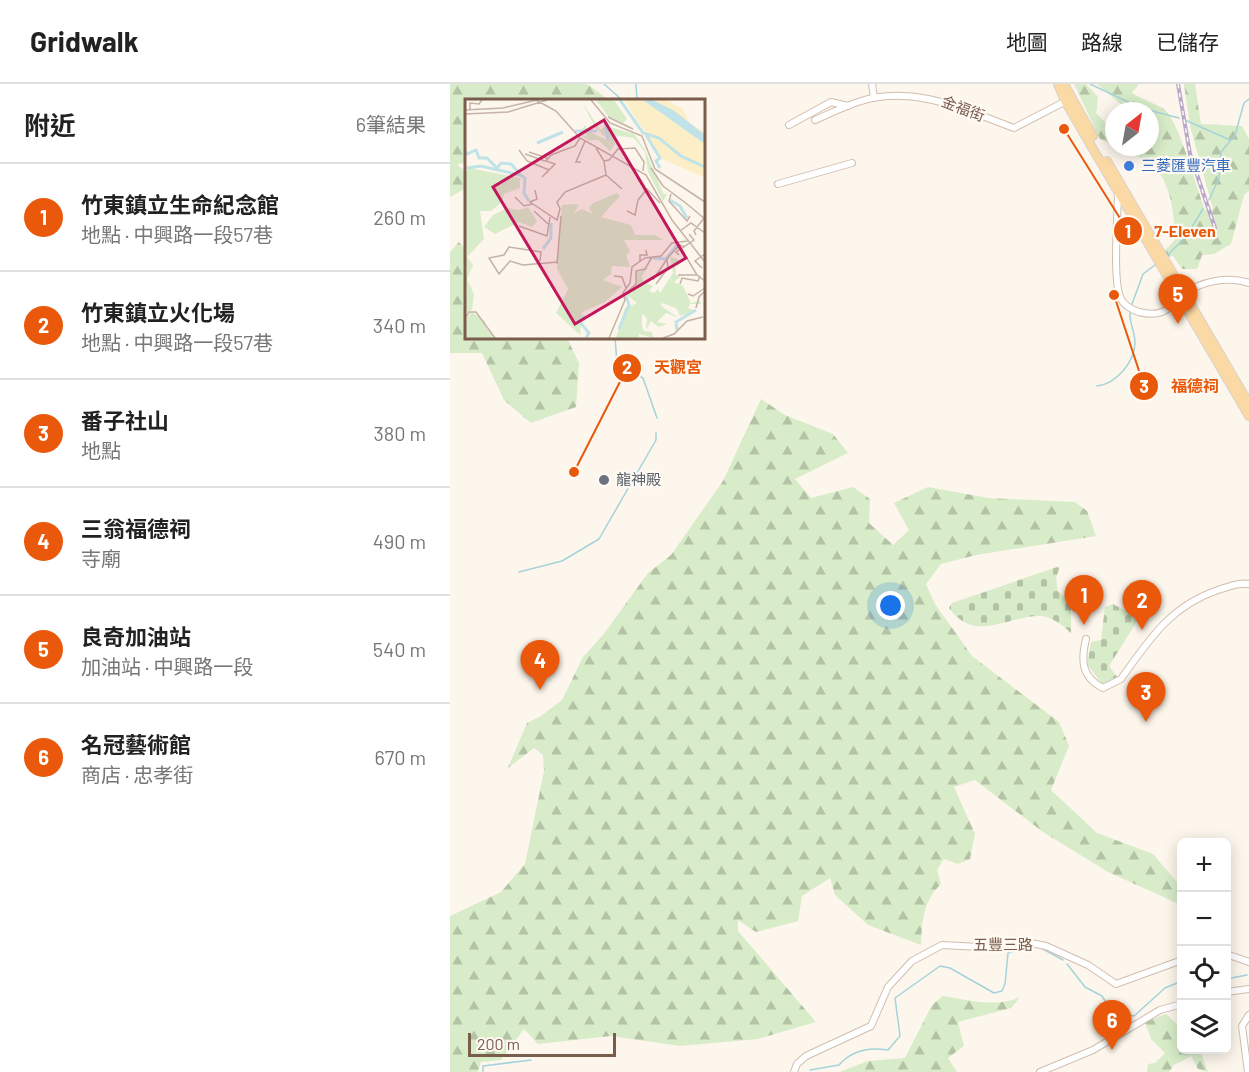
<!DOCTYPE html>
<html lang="zh-TW">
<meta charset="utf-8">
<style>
body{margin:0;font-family:Barlow,"Noto Sans TC",sans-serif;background:#f6f6f6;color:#222}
.controls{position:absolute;right:18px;bottom:18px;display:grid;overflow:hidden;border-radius:9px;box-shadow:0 3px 15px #0003}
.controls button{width:54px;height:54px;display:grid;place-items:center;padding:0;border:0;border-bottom:2px solid #e0e0e0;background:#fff;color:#222;font:30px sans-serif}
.compass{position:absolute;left:655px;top:18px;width:54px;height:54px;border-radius:50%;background:#fff;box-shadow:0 3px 15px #0003;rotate:31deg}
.scale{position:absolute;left:18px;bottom:15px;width:148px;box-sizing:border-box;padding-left:6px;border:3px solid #7a5c4d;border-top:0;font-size:16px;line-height:21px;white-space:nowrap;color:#7a5c4d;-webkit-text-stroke:4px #fffaf3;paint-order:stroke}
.you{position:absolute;left:441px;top:522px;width:21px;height:21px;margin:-15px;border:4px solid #fff;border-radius:50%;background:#1a73e8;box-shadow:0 0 0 9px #1a73e833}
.badge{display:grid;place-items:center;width:39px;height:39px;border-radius:50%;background:#ea580c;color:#fff;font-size:20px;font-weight:700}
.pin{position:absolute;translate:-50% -50px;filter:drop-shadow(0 2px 3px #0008)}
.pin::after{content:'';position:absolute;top:32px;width:21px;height:18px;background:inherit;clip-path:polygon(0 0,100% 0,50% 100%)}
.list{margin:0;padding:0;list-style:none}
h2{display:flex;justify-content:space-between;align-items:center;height:78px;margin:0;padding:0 24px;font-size:26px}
h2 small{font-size:20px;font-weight:400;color:#767676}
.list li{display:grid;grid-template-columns:39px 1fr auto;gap:18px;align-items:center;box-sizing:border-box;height:108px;padding:0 24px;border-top:2px solid #e0e0e0}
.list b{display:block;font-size:22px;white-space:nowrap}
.list p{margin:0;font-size:20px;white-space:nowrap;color:#767676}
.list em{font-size:20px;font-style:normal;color:#767676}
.icon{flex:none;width:33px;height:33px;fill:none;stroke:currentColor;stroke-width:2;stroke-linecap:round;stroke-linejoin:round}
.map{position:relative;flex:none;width:799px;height:988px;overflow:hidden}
header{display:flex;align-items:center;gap:36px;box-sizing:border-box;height:84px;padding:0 30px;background:#fff;border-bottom:2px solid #e0e0e0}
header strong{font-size:28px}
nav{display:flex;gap:33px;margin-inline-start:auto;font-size:21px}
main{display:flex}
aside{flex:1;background:#fff}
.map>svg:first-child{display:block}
.forest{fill:url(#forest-firs)}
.cemetery{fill:url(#cemetery-stones)}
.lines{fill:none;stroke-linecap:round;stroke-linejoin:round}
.stream{stroke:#a5d3da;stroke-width:1.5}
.minor-casing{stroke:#d1beb0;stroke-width:8}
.major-casing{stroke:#dad1cd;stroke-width:10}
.minor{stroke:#fff;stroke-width:6}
.major{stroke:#fbd9a5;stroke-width:8}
.rail-casing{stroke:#b9a8c9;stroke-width:4}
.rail{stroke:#fffaf3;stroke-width:1.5;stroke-dasharray:4.5;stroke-linecap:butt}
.shop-dot{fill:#3f7fe0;stroke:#fffaf3;stroke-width:2}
.worship-dot{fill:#6b7280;stroke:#fffaf3;stroke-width:2}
.labels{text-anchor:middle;stroke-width:4.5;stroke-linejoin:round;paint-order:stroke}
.street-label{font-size:15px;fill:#7a5c4d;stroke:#fffaf3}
.shop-label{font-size:15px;fill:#366cbe;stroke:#fffaf3;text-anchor:start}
.worship-label{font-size:15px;fill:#5b616d;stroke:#fffaf3;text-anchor:start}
.inset-river{fill:none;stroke:#bfe3e8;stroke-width:3}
.inset-road{fill:none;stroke:#c5b3a7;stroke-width:1.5}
.view{fill:#c2185b;fill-opacity:0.15;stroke:#c2185b;stroke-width:3}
.inset-edge{fill:none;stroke:#7a5c4d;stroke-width:3}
.leader{fill:none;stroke:#e8590c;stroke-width:2}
.callout-dot{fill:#e8590c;stroke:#fffaf3;stroke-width:2}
.mark-label{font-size:18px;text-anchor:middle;font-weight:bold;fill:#fff}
.callout-label{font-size:16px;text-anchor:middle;font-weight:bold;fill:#e8590c;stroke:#fffaf3;stroke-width:4.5;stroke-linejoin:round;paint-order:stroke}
</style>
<header>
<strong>Gridwalk</strong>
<nav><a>地圖</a><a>路線</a><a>已儲存</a></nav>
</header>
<main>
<aside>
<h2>附近<small>6筆結果</small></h2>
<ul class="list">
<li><span class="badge">1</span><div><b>竹東鎮立生命紀念館</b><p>地點 · 中興路一段57巷</p></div><em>260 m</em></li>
<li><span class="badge">2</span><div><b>竹東鎮立火化場</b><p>地點 · 中興路一段57巷</p></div><em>340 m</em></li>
<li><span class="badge">3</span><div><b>番子社山</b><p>地點</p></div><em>380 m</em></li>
<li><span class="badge">4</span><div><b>三翁福德祠</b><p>寺廟</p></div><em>490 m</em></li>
<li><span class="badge">5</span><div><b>良奇加油站</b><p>加油站 · 中興路一段</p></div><em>540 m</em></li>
<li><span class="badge">6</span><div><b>名冠藝術館</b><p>商店 · 忠孝街</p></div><em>670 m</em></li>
</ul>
</aside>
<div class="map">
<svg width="799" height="988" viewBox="0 0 799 988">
<defs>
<pattern id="forest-firs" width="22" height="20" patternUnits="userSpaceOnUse" patternTransform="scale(1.5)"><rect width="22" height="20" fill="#d8ecc9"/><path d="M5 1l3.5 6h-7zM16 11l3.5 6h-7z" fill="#b4c2a5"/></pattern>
<pattern id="cemetery-stones" width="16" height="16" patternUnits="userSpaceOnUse" patternTransform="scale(1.5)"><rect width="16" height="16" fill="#d8ecc9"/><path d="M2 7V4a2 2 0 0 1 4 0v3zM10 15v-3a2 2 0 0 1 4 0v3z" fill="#b4c2a5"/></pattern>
</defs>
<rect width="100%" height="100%" fill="#fdf6ec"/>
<path class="forest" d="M 0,0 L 137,0 L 159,16 L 16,16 L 16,78 L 7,81 L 16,87 L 16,104 L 0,113 Z
M 624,0 L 636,0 L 648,13 L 646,29 L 659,42 L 664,41 L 664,61 L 650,55 Z
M 647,0 L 689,0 L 682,9 C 691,15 709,21 715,26 C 729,38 747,105 755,126 L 763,125 L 740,42 L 734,0 L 745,0 L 751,40 L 792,42 L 799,55 L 799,107 L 794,111 L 781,160 L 764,170 L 752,171 L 747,185 L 732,185 L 723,172 L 716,173 L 713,168 L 724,157 C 726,132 720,91 697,77 C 687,71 675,70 667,63 L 700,63 L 700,27 L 673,27 L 674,23 Z
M 9,158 L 16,166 L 16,254 L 117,254 L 129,279 L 126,323 L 81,339 L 54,316 L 32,269 L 0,269 L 0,168 Z
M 311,315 L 335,331 L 383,350 L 398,369 L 345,395 L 361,414 L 403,403 L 420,415 L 419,439 L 443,461 L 459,446 L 444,419 L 478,403 L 538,414 L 625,418 L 637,427 L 646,452 L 526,471 L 491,480 L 476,500 L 485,520 L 522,572 L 609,638 L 619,662 L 601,706 L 647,749 L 703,770 L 731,803 L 731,821 L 658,788 L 593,748 L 525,696 L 504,703 L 525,750 L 520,775 L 508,780 L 494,775 L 487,786 L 491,800 C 473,817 472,837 471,861 L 418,841 L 385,811 L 380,794 L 352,812 L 348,837 L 306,848 L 288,836 L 288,847 L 366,938 L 308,955 L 230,962 L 161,952 L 88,960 L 74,945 L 51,976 L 31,978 L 28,988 L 0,988 L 0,832 L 51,808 L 75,780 L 94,687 L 93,671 L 84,664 L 58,684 L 77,639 L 91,632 L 112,616 L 133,573 L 153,551 L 198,489 L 221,471 L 273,397 Z
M 493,912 C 518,916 547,924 570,913 L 561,924 L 508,938 L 514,962 L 498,974 L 507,988 L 389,988 L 418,977 L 455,974 L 482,921 Z
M 716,930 L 731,944 L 732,966 L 750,966 L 758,988 L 748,985 L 741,972 L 724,981 L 719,988 L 697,988 L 698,980 L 705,979 L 715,969 L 701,955 L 695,938 Z"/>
<path class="cemetery" d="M 610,482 L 606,494 L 608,507 L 621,519 L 621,549 C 614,542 600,531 589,532 C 557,532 525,560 499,524 L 502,519 Z
M 663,520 L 689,534 L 659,582 L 668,594 L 660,599 L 652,600 L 637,580 L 641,558 L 651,556 L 655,523 Z"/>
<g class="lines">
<path class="stream" d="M 154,0 L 172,16
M 186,0 L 187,16
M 640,0 L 691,24 L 729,34
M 735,36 L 780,56
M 759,116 L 769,94 L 771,68 L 785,51 L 794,19 L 799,15
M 718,171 L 737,151 L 753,125
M 682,220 L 693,190 L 705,181
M 165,254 L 167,279 L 193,294 L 207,334
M 647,302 C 666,300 685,278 685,258 C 685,248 679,238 680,229
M 69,488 L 112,477 L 149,455 L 206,356 L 206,349
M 591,864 L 613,876
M 617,880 L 635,903 L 652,912 L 662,928 L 684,932 L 715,904 L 732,897
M 776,895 L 797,891
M 360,986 L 389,981 C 402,966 419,963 438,966 L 450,952 L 445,914 L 490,882 L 500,884 L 544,909 L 552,907 L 555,900 L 558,869 L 576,863
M 33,988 L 33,982 L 81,976"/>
<g class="minor-casing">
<path id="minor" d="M 422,0 L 424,14
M 365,36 C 379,30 393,23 408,18 C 463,0 513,25 564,44 L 618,16
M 339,41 L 381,18 L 398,22
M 328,100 L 402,79
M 668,108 C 668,129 662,198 671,215 C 674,221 682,226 689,228 C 697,230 704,231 712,228 C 722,224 725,217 733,211 C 750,197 778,192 799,199
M 636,555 C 631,576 631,593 653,604 L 671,595 C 699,556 720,522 768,506 C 778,503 788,498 799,500
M 776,870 L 799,878
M 776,908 L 799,905
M 344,988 L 347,980 L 356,972 L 421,942 L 438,903 L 462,877 L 492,861 L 549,864 L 581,859 L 596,862 L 638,881 L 666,900 L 732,876
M 590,988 L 643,966 L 710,926 L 732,920
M 798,988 L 792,942 L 799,931"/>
</g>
<g class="major-casing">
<path id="major" d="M 608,0 L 615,17 L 799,332
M 614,0 L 643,52
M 657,77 L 799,320"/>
</g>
<use href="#minor" class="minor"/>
<use href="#major" class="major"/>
<g class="rail-casing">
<path id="rail" d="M 728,0 L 740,70 L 765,144"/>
</g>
<use href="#rail" class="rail"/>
</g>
<circle class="shop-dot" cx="679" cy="82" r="6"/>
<circle class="worship-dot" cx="154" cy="396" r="6"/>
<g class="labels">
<g class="street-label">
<text transform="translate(513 25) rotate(21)" y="5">金福街</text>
<text x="553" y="866">五豐三路</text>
</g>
<g class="shop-label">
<text x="691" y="87">三菱匯豐汽車</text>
</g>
<g class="worship-label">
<text x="166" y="401">龍神殿</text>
</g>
</g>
<g transform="translate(15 15)">
<rect width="240" height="240" fill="#fdf6ec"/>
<path d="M 131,1 L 149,1 L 162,20 L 158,24 L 143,17 Z" fill="#d8ecc9"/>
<path d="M 116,1 L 135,31 L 141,27 L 169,35 L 180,51 L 198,94 L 202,96 L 198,102 L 183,73 L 180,53 L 169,39 L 148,36 L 150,45 L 145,52 L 133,41 L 123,41 L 114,35 L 124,38 L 116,32 L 120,26 L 123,32 L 144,42 L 130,28 ZM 4,69 L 55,79 L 55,89 L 39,95 L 37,103 L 26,112 L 15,112 L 19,140 L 2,158 L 8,166 L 2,180 L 9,195 L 7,211 L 0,214 L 0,74 ZM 152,94 L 155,97 L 136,118 L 166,126 L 170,136 L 190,136 L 198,141 L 159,141 L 165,152 L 161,156 L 165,168 L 147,167 L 146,175 L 138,181 L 157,188 L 140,203 L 117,213 L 115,236 L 91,214 L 103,190 L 92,170 L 97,106 L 110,105 L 114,106 L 109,114 L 117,110 L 128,115 L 124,109 L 128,104 ZM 63,108 L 72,122 L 67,128 L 54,123 L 30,135 L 19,128 L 28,116 L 42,109 L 54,111 ZM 205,157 L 216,162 L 210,164 L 211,176 L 216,177 L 209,183 L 218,187 L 226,204 L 235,202 L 236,205 L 225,205 L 223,209 L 230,212 L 215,217 L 211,209 L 197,204 L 196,207 L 214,219 L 201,214 L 192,223 L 202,225 L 194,228 L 186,222 L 181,231 L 182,220 L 177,214 L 177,227 L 179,232 L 187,233 L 188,239 L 174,235 L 174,239 L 151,239 L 160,209 L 172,204 L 162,196 L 172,185 L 172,174 L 183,169 L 177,176 L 178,182 L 188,187 L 184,192 L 189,194 L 193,190 L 195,194 L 208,174 ZM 7,213 L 20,222 L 21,229 L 30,239 L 0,239 L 0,220 Z" fill="#d8ecc9"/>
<path d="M 159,1 L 203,1 L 218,11 L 225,25 L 240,33 L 240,79 L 197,60 Z" fill="#fcefc7"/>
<path d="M 178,1 L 187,1 L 208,11 L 240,36 L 240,45 Z" fill="#bfe3e8"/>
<path class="inset-river" d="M 155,1 L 178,34 L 194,39 L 216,57 L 240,68M 140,23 L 143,41M 110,32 L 132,32M 181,36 L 195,59 L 191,62 L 195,69M 72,44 L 98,33M 0,52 L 2,55 L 11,51 L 14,59 L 22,59 L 32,69 L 36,64 L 46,65 L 55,75M 2,69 L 16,67 L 55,76 L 60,79 L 59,94 L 64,102M 205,101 L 215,107 L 222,119M 78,150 L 86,139 L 86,124M 188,159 L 201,160 L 213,145M 120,217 L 114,222 L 124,234 L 121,239M 154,230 L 164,206 L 161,197M 212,231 L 211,223 L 231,211"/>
<path class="inset-road" d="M 71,1 L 91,12 L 115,39 L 181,76 L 207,121 L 240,163M 126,1 L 145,24 L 177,37 L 190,70 L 240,103M 0,11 L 38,9 L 72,1M 5,11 L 5,4 L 14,5 L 17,1M 0,15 L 43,13 L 82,1M 143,18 L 168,30M 54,51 L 62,62 L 84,71M 64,53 L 82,59M 60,55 L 80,62M 139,62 L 144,61 L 153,50 L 170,49 L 179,63 L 178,72M 116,63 L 111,63 L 120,42M 186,69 L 198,87 L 222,105M 141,76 L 157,90M 77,78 L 90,65 L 81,62 L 86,56 L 110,47 L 115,39M 70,91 L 72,100 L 65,103 L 92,121 L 95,110 L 92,103 L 100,93 L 141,76 L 139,62 L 131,49M 206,95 L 204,102 L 222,122 L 225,117M 50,98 L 59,107 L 67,105M 222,105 L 240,120M 69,112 L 83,125M 162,112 L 170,116 L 173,101 L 182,90 L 195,104M 54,127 L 82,137 L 85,118M 215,132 L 226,124 L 240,134M 231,136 L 229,132 L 239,119M 217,151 L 232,176M 214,156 L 211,153 L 229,141 L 224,135M 75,162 L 76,153 L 44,148 L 39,156 L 24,159 L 34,175 L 45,162 L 58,166 L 93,163M 175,162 L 175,156 L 182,156 L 181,151M 92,165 L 96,117M 237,169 L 230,162 L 240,155M 213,176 L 232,176 L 240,182M 149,177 L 157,178 L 161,189M 188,181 L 204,157 L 215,146 L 220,148M 191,185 L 203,169 L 202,161M 215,185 L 217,179 L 233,182 L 235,177M 223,195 L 228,197 L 240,189M 158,197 L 171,185 L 171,172 L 180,170 L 187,158M 231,209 L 234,198 L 240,192M 0,219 L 4,213 L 11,213 L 30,239M 144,239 L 160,201 L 158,194 L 165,184 L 167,168 L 180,159 L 196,157 L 207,144 L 223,142M 198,239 L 209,235 L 222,222 L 238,218"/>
<path class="view" d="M 139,21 L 221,159 L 110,225 L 28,88 Z"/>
<rect width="240" height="240" class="inset-edge"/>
</g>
<path class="leader" d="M614 45L678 147M124 388L177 284M664 211L694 302"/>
<g class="callout-dot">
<circle cx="614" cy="45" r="6"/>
<circle cx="124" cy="388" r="6"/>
<circle cx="664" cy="211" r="6"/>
<circle cx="678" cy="147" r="15"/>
<circle cx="177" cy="284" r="15"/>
<circle cx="694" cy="302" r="15"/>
</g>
<g class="mark-label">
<text x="678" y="154">1</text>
<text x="177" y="290">2</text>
<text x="694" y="309">3</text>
</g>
<g class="callout-label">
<text x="735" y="153">7-Eleven</text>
<text x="228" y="289">天觀宮</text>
<text x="745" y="308">福德祠</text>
</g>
</svg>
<div class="controls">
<button>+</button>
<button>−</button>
<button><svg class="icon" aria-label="locate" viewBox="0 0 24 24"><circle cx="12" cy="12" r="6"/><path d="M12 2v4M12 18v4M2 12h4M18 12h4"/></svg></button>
<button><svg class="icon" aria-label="layers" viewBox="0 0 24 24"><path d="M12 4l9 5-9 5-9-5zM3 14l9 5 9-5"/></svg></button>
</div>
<svg class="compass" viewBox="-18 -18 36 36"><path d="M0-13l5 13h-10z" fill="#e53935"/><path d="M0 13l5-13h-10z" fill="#767676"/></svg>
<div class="scale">200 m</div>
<div class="you"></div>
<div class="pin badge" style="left:634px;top:541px">1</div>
<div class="pin badge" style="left:692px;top:546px">2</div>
<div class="pin badge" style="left:696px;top:638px">3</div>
<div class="pin badge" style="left:90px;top:606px">4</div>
<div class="pin badge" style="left:728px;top:240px">5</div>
<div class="pin badge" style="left:662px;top:966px">6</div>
</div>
</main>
